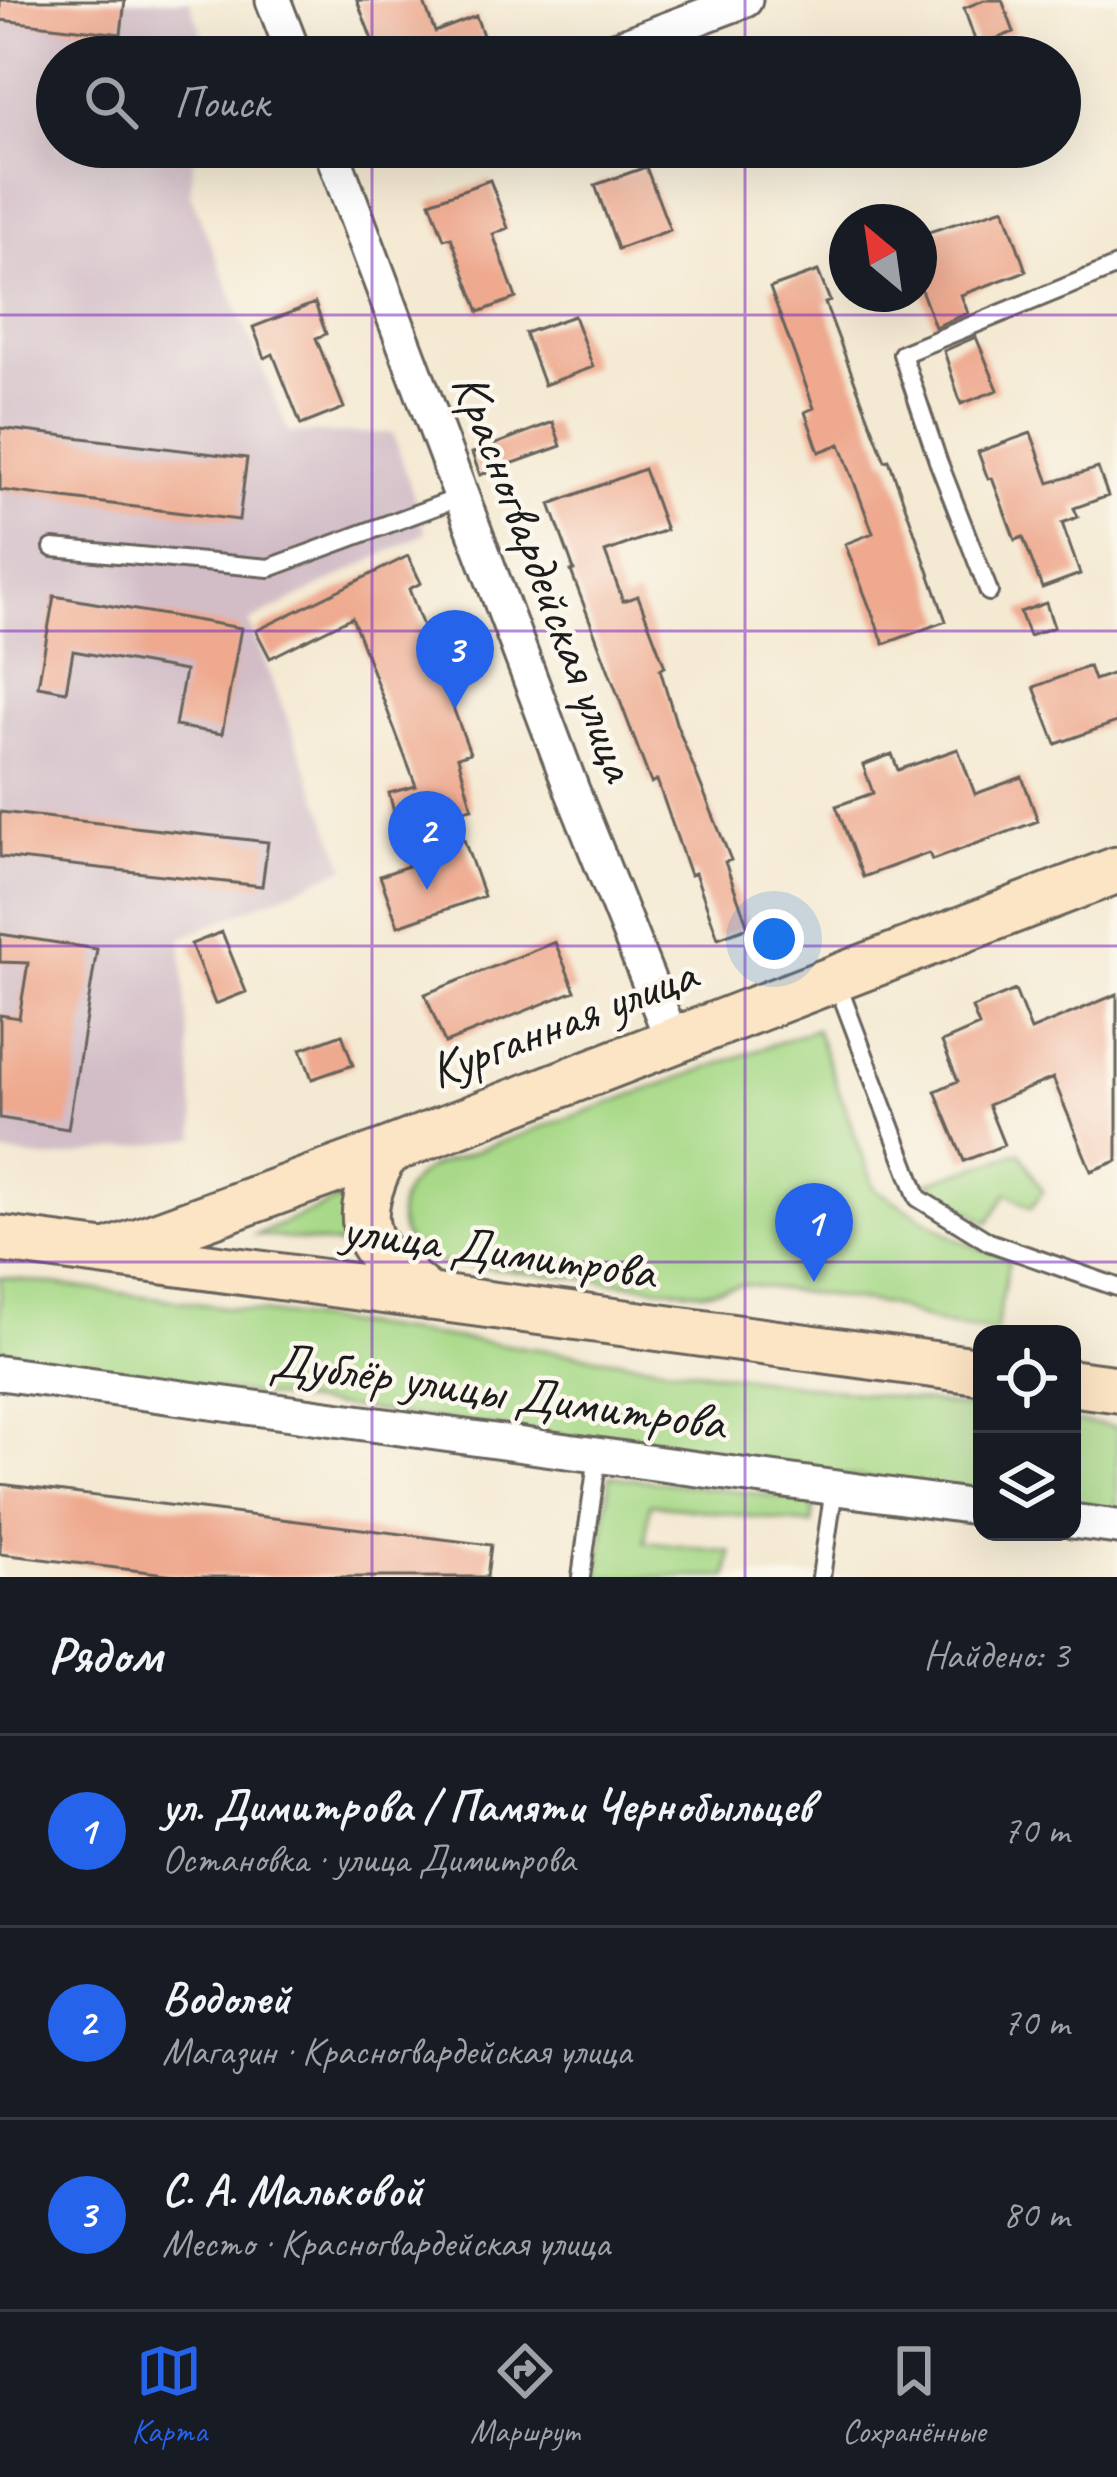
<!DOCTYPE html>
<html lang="ru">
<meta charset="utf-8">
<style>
body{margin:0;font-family:Caveat,sans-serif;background:#242831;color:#f1f3f6}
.controls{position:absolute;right:36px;bottom:36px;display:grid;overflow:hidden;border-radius:24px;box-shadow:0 12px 48px #0002}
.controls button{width:108px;height:108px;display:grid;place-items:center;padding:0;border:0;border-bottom:3px solid #363941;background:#171b24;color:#f1f3f6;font:60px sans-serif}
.compass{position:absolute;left:829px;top:204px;width:108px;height:108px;border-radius:50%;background:#171b24;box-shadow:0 12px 48px #0002;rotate:331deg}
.you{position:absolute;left:774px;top:939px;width:42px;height:42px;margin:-30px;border:9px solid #fff;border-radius:50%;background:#1a73e8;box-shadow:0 0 0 18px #1a73e833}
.badge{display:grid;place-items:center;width:78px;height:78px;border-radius:50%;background:#2563eb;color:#fff;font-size:39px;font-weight:700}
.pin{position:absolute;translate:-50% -99px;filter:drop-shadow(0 3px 6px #0008)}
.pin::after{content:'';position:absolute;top:63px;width:42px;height:36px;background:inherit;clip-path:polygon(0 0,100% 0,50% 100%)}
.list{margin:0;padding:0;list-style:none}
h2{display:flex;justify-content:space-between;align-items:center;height:156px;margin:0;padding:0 48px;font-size:51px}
h2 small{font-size:39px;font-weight:400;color:#9ea1a6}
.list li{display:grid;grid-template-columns:78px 1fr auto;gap:36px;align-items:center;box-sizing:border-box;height:192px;padding:0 48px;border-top:3px solid #363941}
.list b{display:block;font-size:45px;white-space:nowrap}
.list p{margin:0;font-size:39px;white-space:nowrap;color:#9ea1a6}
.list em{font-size:39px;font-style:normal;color:#9ea1a6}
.icon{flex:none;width:66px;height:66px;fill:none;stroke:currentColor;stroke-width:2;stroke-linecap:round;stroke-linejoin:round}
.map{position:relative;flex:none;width:1117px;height:1577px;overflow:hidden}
.search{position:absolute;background:#171b24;box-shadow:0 12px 48px #0002;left:36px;right:36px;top:36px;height:132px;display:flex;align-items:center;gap:30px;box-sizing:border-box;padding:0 42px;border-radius:66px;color:#9ea1a6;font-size:45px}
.sheet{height:732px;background:#171b24}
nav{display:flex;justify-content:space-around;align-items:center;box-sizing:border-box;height:168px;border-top:3px solid #363941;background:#171b24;font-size:33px;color:#9ea1a6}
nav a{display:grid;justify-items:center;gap:6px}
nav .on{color:#2563eb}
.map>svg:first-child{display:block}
.industrial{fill:#d2bdc7}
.green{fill:#a8d988;stroke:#627a52;stroke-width:3}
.building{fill:#eea98e}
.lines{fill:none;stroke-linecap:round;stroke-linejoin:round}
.lane-casing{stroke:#68645c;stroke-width:22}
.street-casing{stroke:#68645c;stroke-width:39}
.secondary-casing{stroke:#68645c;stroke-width:51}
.lane{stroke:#fff;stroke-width:16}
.street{stroke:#fff;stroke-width:33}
.secondary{stroke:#fce5c4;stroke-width:45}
.grid{fill:none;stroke:#7b2cbf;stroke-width:3;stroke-opacity:0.55}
.labels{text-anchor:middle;stroke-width:9;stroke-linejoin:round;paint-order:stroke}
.street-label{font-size:51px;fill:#1c1c1c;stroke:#fbf7ec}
</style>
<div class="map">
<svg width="1117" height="1577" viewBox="0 0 1117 1577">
<rect width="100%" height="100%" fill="#fbf7ec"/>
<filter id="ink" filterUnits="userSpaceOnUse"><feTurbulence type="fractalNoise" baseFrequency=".00833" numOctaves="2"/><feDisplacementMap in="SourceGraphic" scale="24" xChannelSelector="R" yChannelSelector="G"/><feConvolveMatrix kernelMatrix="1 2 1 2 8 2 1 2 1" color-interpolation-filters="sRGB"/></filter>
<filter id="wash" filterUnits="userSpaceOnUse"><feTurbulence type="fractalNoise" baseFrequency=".004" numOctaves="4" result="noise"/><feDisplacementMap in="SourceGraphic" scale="48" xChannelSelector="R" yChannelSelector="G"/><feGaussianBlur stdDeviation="2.7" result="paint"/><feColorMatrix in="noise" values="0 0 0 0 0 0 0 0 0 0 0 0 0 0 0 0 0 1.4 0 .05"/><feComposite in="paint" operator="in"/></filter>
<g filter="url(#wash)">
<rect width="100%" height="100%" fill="#f4e9d2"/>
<path class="industrial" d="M 0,0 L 189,0 L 203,35 L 202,57 L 57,57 L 57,147 L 195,147 L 190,194 L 289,433 L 393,433 L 426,533 L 249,622 L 346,867 L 181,938 L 196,1138 L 51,1159 L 0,1153 Z"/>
<path class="green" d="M 816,1029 L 875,1189 L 958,1240 L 1009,1259 L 996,1332 L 940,1324 L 889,1305 L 744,1284 L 703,1292 L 431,1262 C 388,1239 389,1190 431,1167 Z
M 1020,1152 L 1043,1191 L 1031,1208 L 1007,1193 L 988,1223 L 927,1183 Z
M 346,1197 L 349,1246 L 256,1235 Z
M 0,1277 L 982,1409 L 982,1494 L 0,1360 Z
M 1072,1421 L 1117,1427 L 1117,1512 L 1072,1506 Z
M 610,1476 L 815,1501 L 812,1524 L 650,1504 L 645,1542 L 731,1552 L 728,1577 L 598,1577 Z"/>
<g id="blocks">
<path class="building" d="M 0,0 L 125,0 L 121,34 L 0,20 Z
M 357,0 L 423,0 L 435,32 L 476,16 L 485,41 L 444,57 L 375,57 L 377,53 Z
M 984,0 L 1002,0 L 1014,32 L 977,46 L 964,8 Z
M 646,167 L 670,230 L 618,249 L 595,185 Z
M 490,180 L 508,228 L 493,234 L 516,298 L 479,312 L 451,237 L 444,239 L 430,202 Z
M 1004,208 L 1026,271 L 961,295 L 968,313 L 935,327 L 919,284 L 919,235 Z
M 818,271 L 830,301 L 825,303 L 885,461 L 889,460 L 946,621 L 884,644 L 845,544 L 873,533 L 840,444 L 819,452 L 805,412 L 814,408 L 770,288 Z
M 315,303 L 326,334 L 316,338 L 344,408 L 301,425 L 273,354 L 265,358 L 253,327 Z
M 574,316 L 593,367 L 544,385 L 525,333 Z
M 976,337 L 998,390 L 961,404 L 944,351 Z
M 553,422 L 561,446 L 480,475 L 472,453 Z
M 0,428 L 247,458 L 239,520 L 0,490 Z
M 1031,433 L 1049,483 L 1098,468 L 1108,496 L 1074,508 L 1078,517 L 1062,523 L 1080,574 L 1042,588 L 1023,537 L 1015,540 L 992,478 L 988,479 L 978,452 Z
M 644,469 L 666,530 L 605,552 L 623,601 L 638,596 L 665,667 L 660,669 L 676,723 L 731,860 L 725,862 L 748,927 L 718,938 L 695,873 L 690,875 L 657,780 L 651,783 L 571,571 L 574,570 L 550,504 Z
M 408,556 L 421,583 L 409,589 L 470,753 L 458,757 L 472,808 L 454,812 L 484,896 L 398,926 L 380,876 L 408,866 L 389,793 L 416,786 L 352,617 L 270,658 L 256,631 Z
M 54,596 L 241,628 L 222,734 L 175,726 L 185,671 L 73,651 L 66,691 L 38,686 Z
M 1046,603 L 1054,627 L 1029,636 L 1020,612 Z
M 1089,666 L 1094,680 L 1117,672 L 1117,722 L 1056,744 L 1034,687 Z
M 958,749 L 975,794 L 1022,777 L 1038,821 L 932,860 L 929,853 L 863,877 L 836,806 L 873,793 L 863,765 L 892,754 L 898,770 Z
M 0,812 L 268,842 L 262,886 L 0,857 Z
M 222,932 L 246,992 L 215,1004 L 191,944 Z
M 0,934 L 97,949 L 68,1129 L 0,1118 L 0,1015 L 19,1018 L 28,963 L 0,962 Z
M 555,942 L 575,991 L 445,1043 L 425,994 Z
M 1015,990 L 1031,1030 L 1117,994 L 1117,1161 L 1091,1171 L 1053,1078 L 988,1105 L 1004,1145 L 964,1161 L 935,1091 L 958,1081 L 942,1042 L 979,1026 L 972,1008 Z
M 342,1034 L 353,1065 L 312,1079 L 301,1049 Z
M 0,1484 L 491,1545 L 487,1577 L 191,1577 L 0,1554 Z"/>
</g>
</g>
<g filter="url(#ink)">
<use href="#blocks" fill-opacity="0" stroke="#68645c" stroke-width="3"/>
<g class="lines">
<g class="lane-casing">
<path id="lane" d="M 53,548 L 269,568 L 461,497
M 989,592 L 938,461 L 902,354 L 1117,266
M 837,983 L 918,1198 L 989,1242 L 1117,1287
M 581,1577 L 598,1455
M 821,1577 L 834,1488"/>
</g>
<g class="street-casing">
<path id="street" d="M 273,0 L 295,57
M 594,57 L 745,0
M 330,147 L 572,790 L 672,1039
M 0,1373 L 982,1508
M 1072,1521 L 1117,1527"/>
</g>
<g class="secondary-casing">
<path id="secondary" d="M 385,1152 C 347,1230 365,1247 429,1297
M 0,1239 L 982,1371
M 110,1252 L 385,1152 L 1117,870
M 1072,1383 L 1117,1389"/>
</g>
<use href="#lane" class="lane"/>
<use href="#street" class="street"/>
<use href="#secondary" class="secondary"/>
</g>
</g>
<path class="grid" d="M 372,0 L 372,57M 745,0 L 745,57M 372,147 L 372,1577M 745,147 L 745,1577M 0,315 L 1117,315M 0,631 L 1117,631M 0,946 L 1117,946M 0,1262 L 1117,1262"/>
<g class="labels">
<g class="street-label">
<text transform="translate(546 576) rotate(69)" y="18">Красногвардейская улица</text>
<text transform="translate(562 1021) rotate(-21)" y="18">Курганная улица</text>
<text transform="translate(499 1249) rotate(8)" y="18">улица Димитрова</text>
<text transform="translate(498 1390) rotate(8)" y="18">Дублёр улицы Димитрова</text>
</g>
</g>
</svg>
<div class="controls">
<button><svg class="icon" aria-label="locate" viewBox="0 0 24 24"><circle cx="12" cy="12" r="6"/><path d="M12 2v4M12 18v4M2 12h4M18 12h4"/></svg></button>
<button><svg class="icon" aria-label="layers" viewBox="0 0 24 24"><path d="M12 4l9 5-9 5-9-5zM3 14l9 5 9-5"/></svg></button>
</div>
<svg class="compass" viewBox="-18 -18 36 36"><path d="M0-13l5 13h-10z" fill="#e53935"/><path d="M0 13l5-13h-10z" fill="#9ea1a6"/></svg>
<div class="you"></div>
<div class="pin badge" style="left:814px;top:1282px">1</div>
<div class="pin badge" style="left:427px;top:890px">2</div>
<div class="pin badge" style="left:455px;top:709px">3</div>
<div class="search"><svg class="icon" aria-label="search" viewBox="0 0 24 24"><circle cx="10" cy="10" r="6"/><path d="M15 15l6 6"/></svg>Поиск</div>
</div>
<section class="sheet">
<h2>Рядом<small>Найдено: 3</small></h2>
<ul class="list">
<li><span class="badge">1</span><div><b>ул. Димитрова / Памяти Чернобыльцев</b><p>Остановка · улица Димитрова</p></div><em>70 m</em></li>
<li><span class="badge">2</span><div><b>Водолей</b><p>Магазин · Красногвардейская улица</p></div><em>70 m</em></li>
<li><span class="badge">3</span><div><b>С. А. Мальковой</b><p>Место · Красногвардейская улица</p></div><em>80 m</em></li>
</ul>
</section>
<nav>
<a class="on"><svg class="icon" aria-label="map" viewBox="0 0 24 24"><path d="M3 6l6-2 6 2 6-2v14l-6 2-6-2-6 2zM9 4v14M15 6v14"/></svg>Карта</a>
<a><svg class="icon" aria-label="directions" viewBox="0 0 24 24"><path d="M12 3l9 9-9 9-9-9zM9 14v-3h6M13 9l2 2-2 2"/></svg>Маршрут</a>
<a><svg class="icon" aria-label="saved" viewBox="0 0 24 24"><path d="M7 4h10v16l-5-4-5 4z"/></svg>Сохранённые</a>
</nav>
